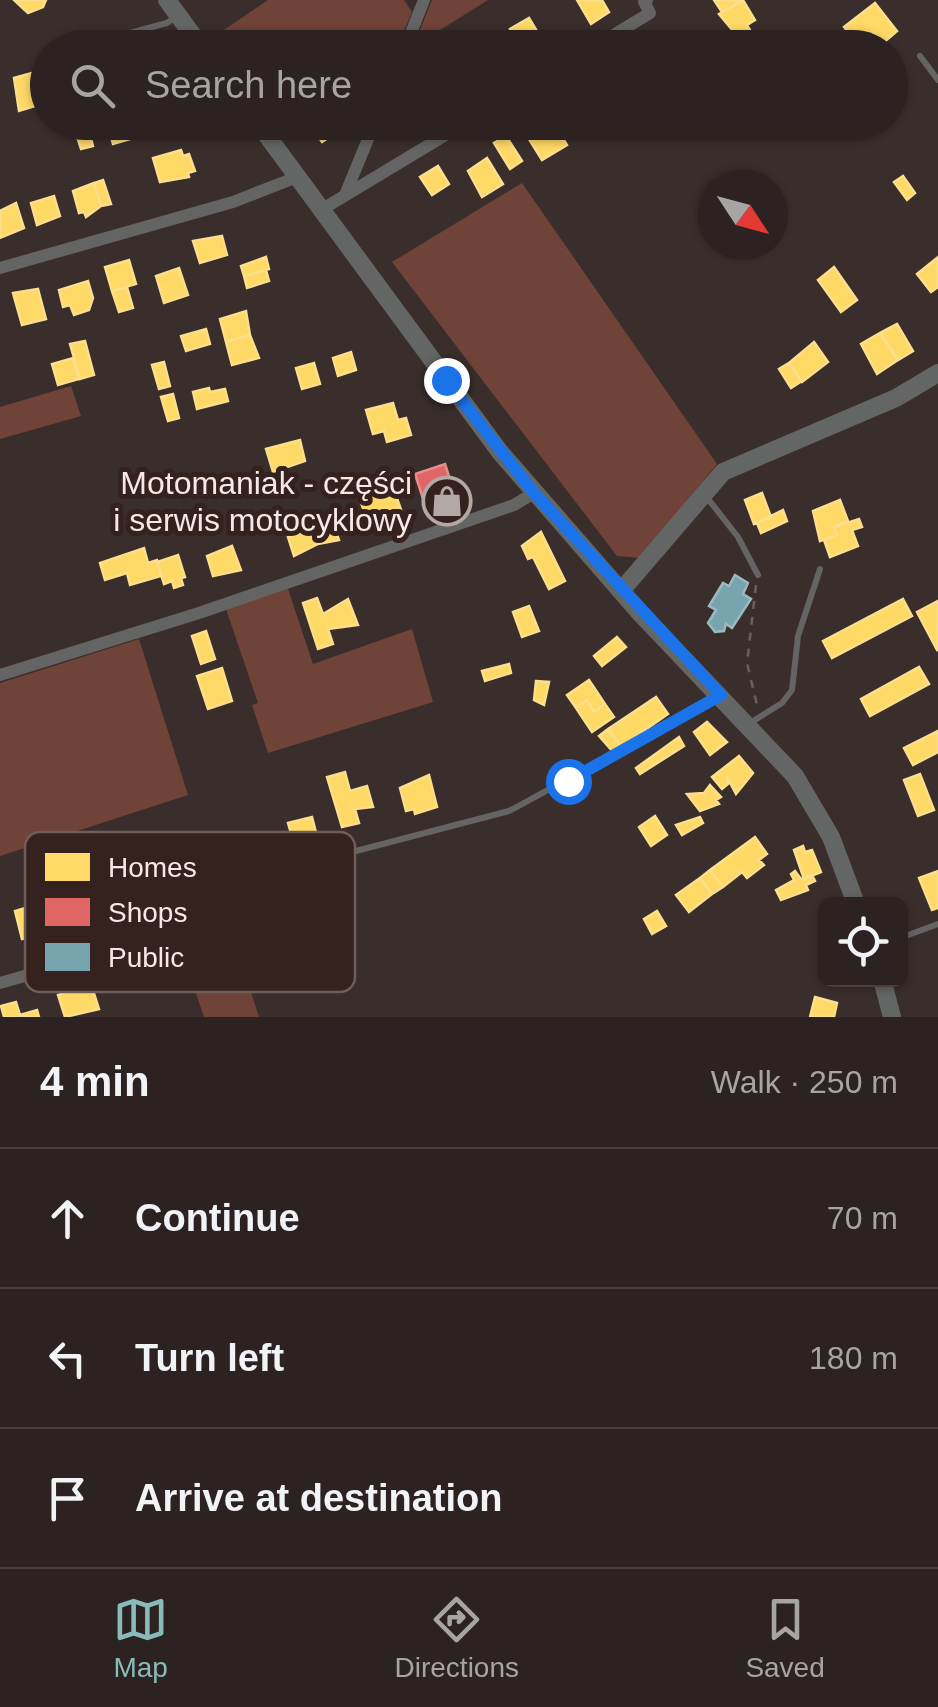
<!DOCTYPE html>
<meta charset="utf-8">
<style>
body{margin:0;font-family:Helvetica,sans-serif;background:#332a2a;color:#f1f3f6}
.controls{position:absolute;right:30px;bottom:30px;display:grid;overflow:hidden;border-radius:15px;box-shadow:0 2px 8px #0004}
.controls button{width:90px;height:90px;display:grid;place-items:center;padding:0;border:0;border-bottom:2px solid #473f3f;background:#2b2221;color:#f1f3f6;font:50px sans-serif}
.compass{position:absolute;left:698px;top:170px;width:90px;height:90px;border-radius:50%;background:#2b2221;box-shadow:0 2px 8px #0004;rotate:126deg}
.stop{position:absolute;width:30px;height:30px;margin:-22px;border:8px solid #1a73e8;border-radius:50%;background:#fff}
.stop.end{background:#1a73e8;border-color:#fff;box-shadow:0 2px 10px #0008}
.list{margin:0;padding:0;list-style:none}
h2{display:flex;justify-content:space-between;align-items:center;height:130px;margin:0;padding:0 40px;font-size:42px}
h2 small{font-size:32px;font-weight:400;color:#a6a4a5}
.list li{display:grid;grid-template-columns:65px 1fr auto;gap:30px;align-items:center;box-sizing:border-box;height:140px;padding:0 40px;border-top:2px solid #473f3f}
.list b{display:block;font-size:38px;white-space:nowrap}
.list em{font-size:32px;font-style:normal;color:#a6a4a5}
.icon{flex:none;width:55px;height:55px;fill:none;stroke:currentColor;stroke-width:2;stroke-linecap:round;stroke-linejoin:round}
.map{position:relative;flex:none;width:938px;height:1017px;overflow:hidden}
.search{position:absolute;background:#2b2221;box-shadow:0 2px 8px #0004;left:30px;right:30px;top:30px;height:110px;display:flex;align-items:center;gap:25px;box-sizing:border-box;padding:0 35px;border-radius:55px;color:#a6a4a5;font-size:38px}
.sheet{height:550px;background:#2b2221}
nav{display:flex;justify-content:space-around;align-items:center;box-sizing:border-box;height:140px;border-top:2px solid #473f3f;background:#2b2221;font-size:28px;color:#a6a4a5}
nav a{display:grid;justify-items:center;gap:5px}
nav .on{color:#8bbbb9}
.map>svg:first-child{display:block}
.green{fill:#704338}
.homes{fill:#ffd966;stroke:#fcde8c;stroke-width:2.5}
.shops{fill:#e06666;stroke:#e78d8c;stroke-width:2.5}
.public{fill:#76a5af;stroke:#9cb9bf;stroke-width:2.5}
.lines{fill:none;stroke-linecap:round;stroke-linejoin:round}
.path{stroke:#646261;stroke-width:2.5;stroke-dasharray:8 8;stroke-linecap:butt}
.lane{stroke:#636463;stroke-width:6}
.street{stroke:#636463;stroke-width:12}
.secondary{stroke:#646666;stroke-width:18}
.route{stroke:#1a73e8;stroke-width:12}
.labels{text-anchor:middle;stroke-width:10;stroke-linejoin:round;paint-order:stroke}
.poi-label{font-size:32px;fill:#f6e9e5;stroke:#35211d;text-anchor:end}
.key{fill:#35211d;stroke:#6f5d59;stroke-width:2.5}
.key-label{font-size:28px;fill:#f6e9e5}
</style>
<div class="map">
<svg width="938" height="1017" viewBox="0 0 938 1017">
<rect width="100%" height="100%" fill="#392e2c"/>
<path class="green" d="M 268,0 L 404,0 L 412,12 L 397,47 L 228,47 L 218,34 Z
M 432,0 L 488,0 L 413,47 Z
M 522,183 L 717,464 L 641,558 L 617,556 L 392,262 Z
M 71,386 L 81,416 L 0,439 L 0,407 Z
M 288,589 L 313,664 L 412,629 L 433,702 L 268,753 L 252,705 L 258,703 L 226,609 Z
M 139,639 L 188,795 L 0,856 L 0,683 Z
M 231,930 L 259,1017 L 204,1017 L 181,949 L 186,941 Z"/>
<path class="homes" d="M 14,0 L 46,0 L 43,7 L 28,13 Z
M 602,0 L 609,12 L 591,24 L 577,0 Z
M 714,0 L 744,0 L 722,12 Z
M 743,0 L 755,20 L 747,25 L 750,30 L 738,37 L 719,14 Z
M 875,3 L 897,31 L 882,44 L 873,32 L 858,44 L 844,27 Z
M 529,18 L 543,41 L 521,48 L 510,29 Z
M 39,71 L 48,86 L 48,102 L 19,111 L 14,78 Z
M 107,122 L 135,122 L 130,126 L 134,138 L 113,144 Z
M 87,123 L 93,146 L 81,149 L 74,127 Z
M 310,124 L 350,122 L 351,124 L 339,136 L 337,132 L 322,142 Z
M 545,125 L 550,132 L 557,128 L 567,145 L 542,160 L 527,136 Z
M 506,136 L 522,161 L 510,169 L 494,143 Z
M 181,150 L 183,156 L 189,154 L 195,171 L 188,173 L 189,177 L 160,182 L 153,158 Z
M 487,158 L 503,184 L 482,197 L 468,171 Z
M 438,166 L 449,184 L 432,195 L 420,177 Z
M 903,176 L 915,193 L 907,200 L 894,182 Z
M 103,180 L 111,204 L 101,206 L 94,183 Z
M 94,183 L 101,206 L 86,217 L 84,212 L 79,213 L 73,191 Z
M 54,196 L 60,216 L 37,225 L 31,203 Z
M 16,203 L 24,228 L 0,238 L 0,211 Z
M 222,236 L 227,255 L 200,263 L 193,241 Z
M 266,257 L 269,269 L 244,276 L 241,266 Z
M 938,257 L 938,287 L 931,292 L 917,274 Z
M 129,260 L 136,284 L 112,291 L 105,267 Z
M 834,267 L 857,300 L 841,312 L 818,280 Z
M 179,268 L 188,295 L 164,303 L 156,276 Z
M 266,270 L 269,281 L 247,288 L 244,276 Z
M 88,281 L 93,298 L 89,310 L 74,315 L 70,305 L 63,307 L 59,290 Z
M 127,287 L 133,308 L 119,312 L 112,291 Z
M 38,289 L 46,319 L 22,325 L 13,293 Z
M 246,311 L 250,335 L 226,342 L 220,319 Z
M 897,324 L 913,351 L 898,360 L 880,333 Z
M 206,329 L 210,344 L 186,351 L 181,336 Z
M 880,333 L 898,360 L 877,374 L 861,344 Z
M 250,335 L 259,358 L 232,365 L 226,342 Z
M 85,341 L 94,375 L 80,379 L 70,344 Z
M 814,342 L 828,362 L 802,382 L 789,363 Z
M 351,352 L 356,370 L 338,376 L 333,358 Z
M 73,358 L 79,379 L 58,385 L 52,364 Z
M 164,362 L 170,386 L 159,389 L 152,365 Z
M 314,363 L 320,384 L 302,389 L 296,368 Z
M 789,363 L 802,381 L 791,388 L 779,369 Z
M 209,388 L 210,392 L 225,389 L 228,401 L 197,409 L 193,392 Z
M 173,394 L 179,418 L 168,421 L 161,397 Z
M 393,403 L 398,420 L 406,418 L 411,435 L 387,442 L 384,431 L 373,434 L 366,410 Z
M 300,440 L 305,461 L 273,472 L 266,449 Z
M 388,473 L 404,518 L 370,529 L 355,485 Z
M 762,493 L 771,517 L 754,524 L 745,500 Z
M 840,500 L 848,521 L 834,527 L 837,535 L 820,541 L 813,511 Z
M 783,510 L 787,521 L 761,533 L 757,523 Z
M 318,516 L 319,521 L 331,517 L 339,540 L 318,544 L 294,556 L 288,537 L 302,533 L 298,522 Z
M 859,519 L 862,527 L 852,530 L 858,546 L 830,557 L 824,540 L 837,535 L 834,527 Z
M 541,532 L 565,581 L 549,589 L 533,557 L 528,559 L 522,546 Z
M 232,546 L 241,570 L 213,576 L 207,556 Z
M 144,548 L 148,563 L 157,560 L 161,576 L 130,585 L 127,573 L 105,580 L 100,563 Z
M 178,555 L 185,577 L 181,578 L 183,585 L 174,588 L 172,581 L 164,584 L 157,562 Z
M 317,598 L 323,614 L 348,599 L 358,625 L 328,629 L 333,644 L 318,649 L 303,603 Z
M 903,599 L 912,616 L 832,658 L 823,641 Z
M 938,601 L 938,649 L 937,650 L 917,612 Z
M 529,606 L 539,631 L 522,637 L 513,612 Z
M 206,631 L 215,659 L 201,664 L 192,636 Z
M 617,637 L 626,647 L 602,666 L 594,656 Z
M 509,664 L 511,673 L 485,681 L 482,671 Z
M 919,667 L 929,684 L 870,716 L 861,699 Z
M 222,668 L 232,701 L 208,709 L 197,676 Z
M 589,680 L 605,704 L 594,712 L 587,700 L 576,708 L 567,695 Z
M 536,681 L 549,682 L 544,705 L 534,700 Z
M 656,697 L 668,714 L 621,747 L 608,729 Z
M 587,700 L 594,712 L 605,704 L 614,717 L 592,732 L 576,708 Z
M 707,722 L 727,742 L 710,755 L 694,732 Z
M 608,729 L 621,747 L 613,752 L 599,736 Z
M 938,731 L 938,752 L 913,765 L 904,748 Z
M 679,737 L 684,746 L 640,774 L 636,768 Z
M 739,756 L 753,773 L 736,794 L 727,777 L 728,784 L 722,789 L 712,777 Z
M 345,772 L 350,791 L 367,786 L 373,807 L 355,809 L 359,823 L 342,827 L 327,777 Z
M 920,774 L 934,810 L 918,816 L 904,780 Z
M 429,775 L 437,807 L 415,814 L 414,809 L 406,811 L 400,788 Z
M 710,785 L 721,797 L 716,800 L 719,804 L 700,811 L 687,794 L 704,793 Z
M 655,816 L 667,835 L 651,846 L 639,827 Z
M 312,817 L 319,844 L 295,848 L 288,823 Z
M 700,817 L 703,823 L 682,835 L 676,825 Z
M 755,837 L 767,854 L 759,860 L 764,865 L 747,878 L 742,872 L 723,887 L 710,870 Z
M 803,846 L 805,852 L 812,850 L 821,872 L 804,879 L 794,850 Z
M 710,870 L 723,887 L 712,894 L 700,878 Z
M 795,871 L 801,879 L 812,875 L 815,881 L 806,885 L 808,890 L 781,900 L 776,890 L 794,880 L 791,874 Z
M 938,871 L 938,908 L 932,910 L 919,878 Z
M 700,878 L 712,894 L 689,912 L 676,895 Z
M 31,906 L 34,919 L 43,916 L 47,933 L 22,939 L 15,911 Z
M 657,911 L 666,926 L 652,934 L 644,919 Z
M 91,984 L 99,1009 L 65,1017 L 58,995 Z
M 815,997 L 837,1003 L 834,1017 L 810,1017 Z
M 16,1002 L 20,1015 L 37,1010 L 39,1017 L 4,1017 L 1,1006 Z"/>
<path class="shops" d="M 445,464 L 457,501 L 427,511 L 415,474 Z"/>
<path class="public" d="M 735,575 L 748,583 L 743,594 L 751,599 L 732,628 L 726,624 L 724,631 L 715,632 L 708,623 L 716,610 L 709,606 L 723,583 L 729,586 Z"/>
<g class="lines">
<path class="path" d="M 756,585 L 747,663 L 757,705"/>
<path class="lane" d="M 74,48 L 167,23 L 177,16
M 920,56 L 938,80
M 705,495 L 738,537 L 758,575
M 750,723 L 782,703 L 792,690 L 798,636 L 820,569
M 333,857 L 509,811 L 716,699
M 900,938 L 938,924"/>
<path class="street" d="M 405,48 L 424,0
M 592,48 L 650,13 L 644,2 L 647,0
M 345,195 L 375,122
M 321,210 L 467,122
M 0,268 L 233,202 L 297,177
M 0,675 L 199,613 L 514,505 L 534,493
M 0,983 L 222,920"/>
<path class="secondary" d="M 167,0 L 202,48
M 257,122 L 500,452 L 640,613 L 795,776 L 831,837 L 856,904
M 621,591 L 723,472 L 896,398 L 938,373
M 882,979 L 892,1017"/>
</g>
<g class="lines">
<path class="route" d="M 446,380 L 534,493 L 721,695 L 568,781"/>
</g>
<defs>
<g id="shop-ring" transform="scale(2.5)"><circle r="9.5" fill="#35211d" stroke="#b4a8a4" stroke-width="1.5"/><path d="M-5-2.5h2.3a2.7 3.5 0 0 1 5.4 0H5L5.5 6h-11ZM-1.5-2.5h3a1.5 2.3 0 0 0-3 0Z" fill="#b4a8a4"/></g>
</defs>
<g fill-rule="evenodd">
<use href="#shop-ring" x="447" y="501"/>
</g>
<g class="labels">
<g class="poi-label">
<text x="412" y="494">Motomaniak - części<tspan x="412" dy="37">i serwis motocyklowy</tspan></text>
</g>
</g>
<rect x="25" y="832" width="330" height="160" rx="15" class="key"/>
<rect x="45" y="853" width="45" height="28" fill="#ffd966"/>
<rect x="45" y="898" width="45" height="28" fill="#e06666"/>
<rect x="45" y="943" width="45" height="28" fill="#76a5af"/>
<g class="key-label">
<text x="108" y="877">Homes</text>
<text x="108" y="922">Shops</text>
<text x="108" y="967">Public</text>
</g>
</svg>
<div class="controls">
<button><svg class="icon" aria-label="locate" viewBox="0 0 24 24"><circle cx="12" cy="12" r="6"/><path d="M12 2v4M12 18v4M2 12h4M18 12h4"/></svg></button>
</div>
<svg class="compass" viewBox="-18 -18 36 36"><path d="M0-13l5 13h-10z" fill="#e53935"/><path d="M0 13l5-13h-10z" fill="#a6a4a5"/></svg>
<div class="stop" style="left:568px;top:781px"></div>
<div class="stop end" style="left:446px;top:380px"></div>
<div class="search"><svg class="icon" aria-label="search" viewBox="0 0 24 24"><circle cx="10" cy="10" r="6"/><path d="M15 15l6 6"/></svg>Search here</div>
</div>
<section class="sheet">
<h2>4 min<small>Walk · 250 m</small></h2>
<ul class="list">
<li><svg class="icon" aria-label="ahead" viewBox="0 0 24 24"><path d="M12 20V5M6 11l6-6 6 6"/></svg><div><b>Continue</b></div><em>70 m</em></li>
<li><svg class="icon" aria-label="left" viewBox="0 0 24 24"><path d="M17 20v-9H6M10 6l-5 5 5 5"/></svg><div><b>Turn left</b></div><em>180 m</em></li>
<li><svg class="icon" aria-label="arrive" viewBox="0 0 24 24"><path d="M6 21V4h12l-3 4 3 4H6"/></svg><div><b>Arrive at destination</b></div></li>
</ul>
</section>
<nav>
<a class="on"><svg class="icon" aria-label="map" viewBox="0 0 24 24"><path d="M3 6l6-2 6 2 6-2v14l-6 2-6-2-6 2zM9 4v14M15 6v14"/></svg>Map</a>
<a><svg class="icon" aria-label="directions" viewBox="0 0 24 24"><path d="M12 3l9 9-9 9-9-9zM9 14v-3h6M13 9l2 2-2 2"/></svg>Directions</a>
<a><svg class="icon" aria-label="saved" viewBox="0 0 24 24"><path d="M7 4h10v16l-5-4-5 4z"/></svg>Saved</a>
</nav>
